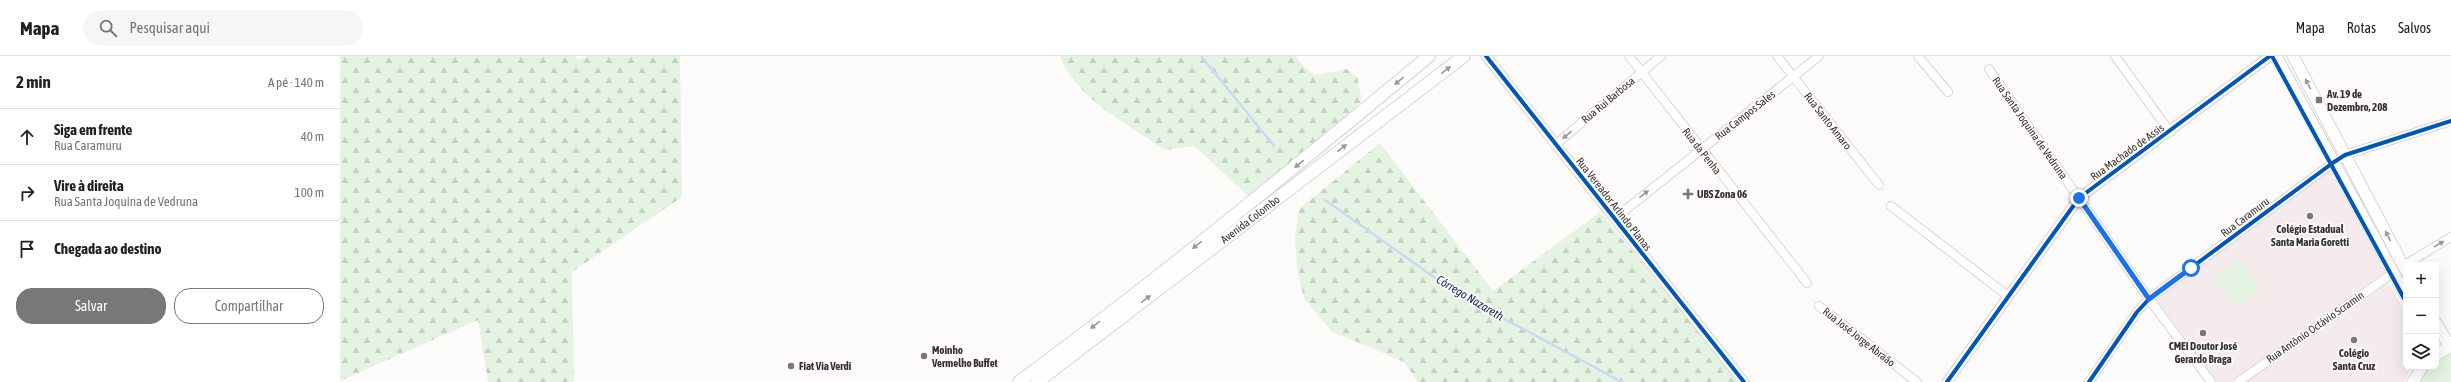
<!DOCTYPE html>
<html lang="pt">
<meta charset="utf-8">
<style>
body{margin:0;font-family:"Asap Condensed",sans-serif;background:#f6f6f6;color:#202124}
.controls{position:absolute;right:12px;bottom:12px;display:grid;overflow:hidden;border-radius:8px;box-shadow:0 4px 16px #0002}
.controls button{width:36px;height:36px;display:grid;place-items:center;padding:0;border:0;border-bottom:1px solid #e0e0e0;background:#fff;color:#202124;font:20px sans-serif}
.stop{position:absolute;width:12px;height:12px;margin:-9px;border:3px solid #1a73e8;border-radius:50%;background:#fff}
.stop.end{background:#1a73e8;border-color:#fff;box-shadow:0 1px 4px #0008}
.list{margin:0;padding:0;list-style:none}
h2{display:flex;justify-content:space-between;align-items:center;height:52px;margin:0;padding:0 16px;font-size:17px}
h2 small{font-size:13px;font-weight:400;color:#757577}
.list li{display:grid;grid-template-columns:26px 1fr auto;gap:12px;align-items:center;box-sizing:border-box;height:56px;padding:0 16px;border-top:1px solid #e0e0e0}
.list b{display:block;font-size:15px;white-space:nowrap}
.list p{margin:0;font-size:13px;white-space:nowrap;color:#757577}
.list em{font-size:13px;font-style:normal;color:#757577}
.actions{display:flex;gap:8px;padding:12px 16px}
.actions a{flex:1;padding:9px 0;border:1px solid #7a7876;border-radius:16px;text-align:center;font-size:14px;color:#7a7876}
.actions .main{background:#7a7876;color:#fff}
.icon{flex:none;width:22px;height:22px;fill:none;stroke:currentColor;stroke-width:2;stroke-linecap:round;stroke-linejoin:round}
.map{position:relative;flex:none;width:2111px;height:326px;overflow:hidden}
header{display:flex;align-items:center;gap:24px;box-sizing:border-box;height:56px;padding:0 20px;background:#fff;border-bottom:1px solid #e0e0e0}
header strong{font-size:19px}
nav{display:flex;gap:22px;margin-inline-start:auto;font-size:14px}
.search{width:280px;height:36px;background:#f6f6f6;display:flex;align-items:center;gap:10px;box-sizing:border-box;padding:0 14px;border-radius:22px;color:#757577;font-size:15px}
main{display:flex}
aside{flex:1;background:#fff}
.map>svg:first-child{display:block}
.education{fill:#f5ebec}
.green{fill:#e5f4e2}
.forest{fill:url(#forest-firs)}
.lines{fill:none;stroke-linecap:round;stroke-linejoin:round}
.stream{stroke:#ccd9f3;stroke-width:2.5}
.minor-casing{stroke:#d8d6d4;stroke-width:10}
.tertiary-casing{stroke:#d8d6d4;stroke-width:11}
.secondary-casing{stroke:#d8d6d4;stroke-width:13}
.primary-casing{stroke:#d8d6d4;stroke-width:14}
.minor{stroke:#fffefe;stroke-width:8}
.tertiary{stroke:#fffefe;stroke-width:9}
.secondary{stroke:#fffefe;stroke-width:11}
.primary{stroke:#fffefe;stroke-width:12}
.cycleway-casing{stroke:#fefbf8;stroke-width:6}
.cycleway{stroke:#0057b8;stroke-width:4}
.oneway{fill:#999897}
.route{stroke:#1a73e8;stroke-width:5}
.poi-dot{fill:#7a7876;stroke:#fefbf8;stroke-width:1.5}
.labels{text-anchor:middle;stroke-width:3.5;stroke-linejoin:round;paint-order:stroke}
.poi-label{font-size:11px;font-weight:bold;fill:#333130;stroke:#fefbf8;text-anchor:start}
.street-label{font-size:11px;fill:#333130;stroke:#fefbf8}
.water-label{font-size:12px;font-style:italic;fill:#122855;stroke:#fefbf8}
</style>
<header>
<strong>Mapa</strong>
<div class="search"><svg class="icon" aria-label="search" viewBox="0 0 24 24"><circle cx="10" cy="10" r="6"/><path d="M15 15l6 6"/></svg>Pesquisar aqui</div>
<nav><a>Mapa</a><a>Rotas</a><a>Salvos</a></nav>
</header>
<main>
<aside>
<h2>2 min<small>A pé · 140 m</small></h2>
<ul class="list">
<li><svg class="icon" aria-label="ahead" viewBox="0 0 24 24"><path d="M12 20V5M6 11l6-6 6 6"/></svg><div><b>Siga em frente</b><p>Rua Caramuru</p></div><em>40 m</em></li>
<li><svg class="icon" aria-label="right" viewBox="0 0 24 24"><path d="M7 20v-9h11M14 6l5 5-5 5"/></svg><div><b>Vire à direita</b><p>Rua Santa Joquina de Vedruna</p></div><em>100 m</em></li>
<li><svg class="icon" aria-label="arrive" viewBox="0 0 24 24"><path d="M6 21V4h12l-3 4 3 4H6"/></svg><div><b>Chegada ao destino</b></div></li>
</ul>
<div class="actions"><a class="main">Salvar</a><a>Compartilhar</a></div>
</aside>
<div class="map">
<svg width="2111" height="326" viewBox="0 0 2111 326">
<defs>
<pattern id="forest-firs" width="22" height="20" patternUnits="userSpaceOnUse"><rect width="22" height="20" fill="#e5f4e2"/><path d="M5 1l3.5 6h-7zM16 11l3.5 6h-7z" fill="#c5d2c2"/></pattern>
</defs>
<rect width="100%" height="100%" fill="#fdfbf9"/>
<path class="education" d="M 1991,108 L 2050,218 L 1898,326 L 1871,326 L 1809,243 Z
M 2047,225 L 2066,257 L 2066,311 L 2072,311 L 2064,326 L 1903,326 Z"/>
<path class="green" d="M 1898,202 L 1922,233 L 1898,251 L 1874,220 Z
M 2111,290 L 2111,326 L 2073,326 L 2082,311 L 2096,311 L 2096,299 Z"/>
<path class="forest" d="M 0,0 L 236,0 L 237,4 L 248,0 L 340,0 L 342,141 L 232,216 L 234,326 L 148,326 L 138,264 L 0,325 Z
M 720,0 L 956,0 L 963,10 L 975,19 L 1007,13 L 1017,21 L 1022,44 L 1012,56 L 909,141 L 854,90 L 825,94 C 792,71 733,40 720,0 Z
M 1040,87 L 1153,235 L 1260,156 L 1398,323 L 1395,326 L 1078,326 L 1064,306 L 991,275 L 964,242 L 957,212 L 955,180 L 959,153 Z"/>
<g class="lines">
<path class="stream" d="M 861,0 L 934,90
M 985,144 L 1118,238 L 1282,326"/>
<g class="minor-casing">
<path id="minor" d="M 1289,0 L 1467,227
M 1437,0 L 1539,129
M 1578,0 L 1608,36
M 1775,0 L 1830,76
M 1649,13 L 1809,243 L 1871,326
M 1215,89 L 1321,0
M 1551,150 L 1668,240
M 1274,163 L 1479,0
M 2063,210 L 2111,181
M 1479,250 L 1577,326
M 1749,326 L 1797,256 L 1809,243 L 1994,106 L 2005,99 L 2111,65
M 1898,326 L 2053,217"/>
</g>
<g class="tertiary-casing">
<path id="tertiary" d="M 1146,0 L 1404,326
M 1607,326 L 1739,142 L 1930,0"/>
</g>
<g class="secondary-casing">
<path id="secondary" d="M 1936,0 L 2066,240
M 1953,0 L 2066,215
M 2096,267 L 2110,291
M 2096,299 L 2111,290
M 2073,326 L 2082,311"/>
</g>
<g class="primary-casing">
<g id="primary">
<path d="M 679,326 C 820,222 955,111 1089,0"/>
<path id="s1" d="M 697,326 L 1124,0"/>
</g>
</g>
<use href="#minor" class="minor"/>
<use href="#tertiary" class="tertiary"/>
<use href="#secondary" class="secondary"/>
<use href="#primary" class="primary"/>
<g class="cycleway-casing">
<path id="cycleway" d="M 1146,0 L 1404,326
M 1932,0 L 2066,246
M 1607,326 L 1739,142 L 1930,0
M 1749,326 L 1797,256 L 1809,243 L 1994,106 L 2005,99 L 2111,65"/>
</g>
<use href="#cycleway" class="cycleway"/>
</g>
<defs><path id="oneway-solid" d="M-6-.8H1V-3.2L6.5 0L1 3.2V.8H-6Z"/></defs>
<g class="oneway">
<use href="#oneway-solid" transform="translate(1106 14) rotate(-37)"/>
<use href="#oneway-solid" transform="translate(1059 25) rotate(140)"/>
<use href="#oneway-solid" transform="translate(1968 28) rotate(-118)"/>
<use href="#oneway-solid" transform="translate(1227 79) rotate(140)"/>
<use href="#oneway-solid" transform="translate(1002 92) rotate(-37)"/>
<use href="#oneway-solid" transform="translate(959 108) rotate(140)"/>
<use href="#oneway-solid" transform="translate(1304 138) rotate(-38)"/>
<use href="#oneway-solid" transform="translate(2048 180) rotate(-117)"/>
<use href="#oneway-solid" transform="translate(2099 188) rotate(-31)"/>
<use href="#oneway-solid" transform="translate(857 189) rotate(142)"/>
<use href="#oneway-solid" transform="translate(806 243) rotate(-38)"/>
<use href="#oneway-solid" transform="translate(755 269) rotate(142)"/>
</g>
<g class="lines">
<path class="route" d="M 1739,142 L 1809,243 L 1851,212"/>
</g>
<g class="poi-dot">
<rect x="1975" y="40" width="8" height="8" rx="2"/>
<path d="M1346 132h4v4h4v4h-4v4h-4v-4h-4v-4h4z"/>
<circle cx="1970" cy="160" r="4"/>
<circle cx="1863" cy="277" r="4"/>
<circle cx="2014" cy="284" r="4"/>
<circle cx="584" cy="300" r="4"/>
<circle cx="451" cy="310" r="4"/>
</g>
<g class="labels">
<g class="poi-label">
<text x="1987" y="42">Av. 19 de<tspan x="1987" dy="13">Dezembro, 208</tspan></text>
<text x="1357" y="142">UBS Zona 06</text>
<text x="1970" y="177" text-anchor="middle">Colégio Estadual<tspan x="1970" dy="13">Santa Maria Goretti</tspan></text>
<text x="1863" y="294" text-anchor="middle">CMEI Doutor José<tspan x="1863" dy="13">Gerardo Braga</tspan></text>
<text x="592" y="298">Moinho<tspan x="592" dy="13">Vermelho Buffet</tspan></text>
<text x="2014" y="301" text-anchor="middle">Colégio<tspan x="2014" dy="13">Santa Cruz</tspan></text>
<text x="459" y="314">Fiat Via Verdi</text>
</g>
<g class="street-label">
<text transform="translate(1268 44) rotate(-40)" y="4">Rua Rui Barbosa</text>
<text transform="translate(1405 59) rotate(-38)" y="4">Rua Campos Sales</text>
<text transform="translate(1488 65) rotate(52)" y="4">Rua Santo Amaro</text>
<text transform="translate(1690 72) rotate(55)" y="4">Rua Santa Joquina de Vedruna</text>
<text transform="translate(1362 95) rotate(52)" y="4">Rua da Penha</text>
<text transform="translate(1787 96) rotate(-36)" y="4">Rua Machado de Assis</text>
<text transform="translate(1274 148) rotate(52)" y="4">Rua Vereador Arlindo Planas</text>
<text transform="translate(1905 161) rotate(-37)" y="4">Rua Caramuru</text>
<text dy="4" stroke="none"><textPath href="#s1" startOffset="268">Avenida Colombo</textPath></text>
<text transform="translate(1975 271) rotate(-35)" y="4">Rua Antônio Octávio Scramin</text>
<text transform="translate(1519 281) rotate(38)" y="4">Rua José Jorge Abraão</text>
</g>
<g class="water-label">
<text transform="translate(1130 242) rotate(31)" y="4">Córrego Nazareth</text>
</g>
</g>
</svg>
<div class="controls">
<button>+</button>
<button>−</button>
<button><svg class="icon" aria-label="layers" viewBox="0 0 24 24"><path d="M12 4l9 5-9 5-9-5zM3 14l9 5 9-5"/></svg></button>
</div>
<div class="stop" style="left:1851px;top:212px"></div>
<div class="stop end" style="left:1739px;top:142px"></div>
</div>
</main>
